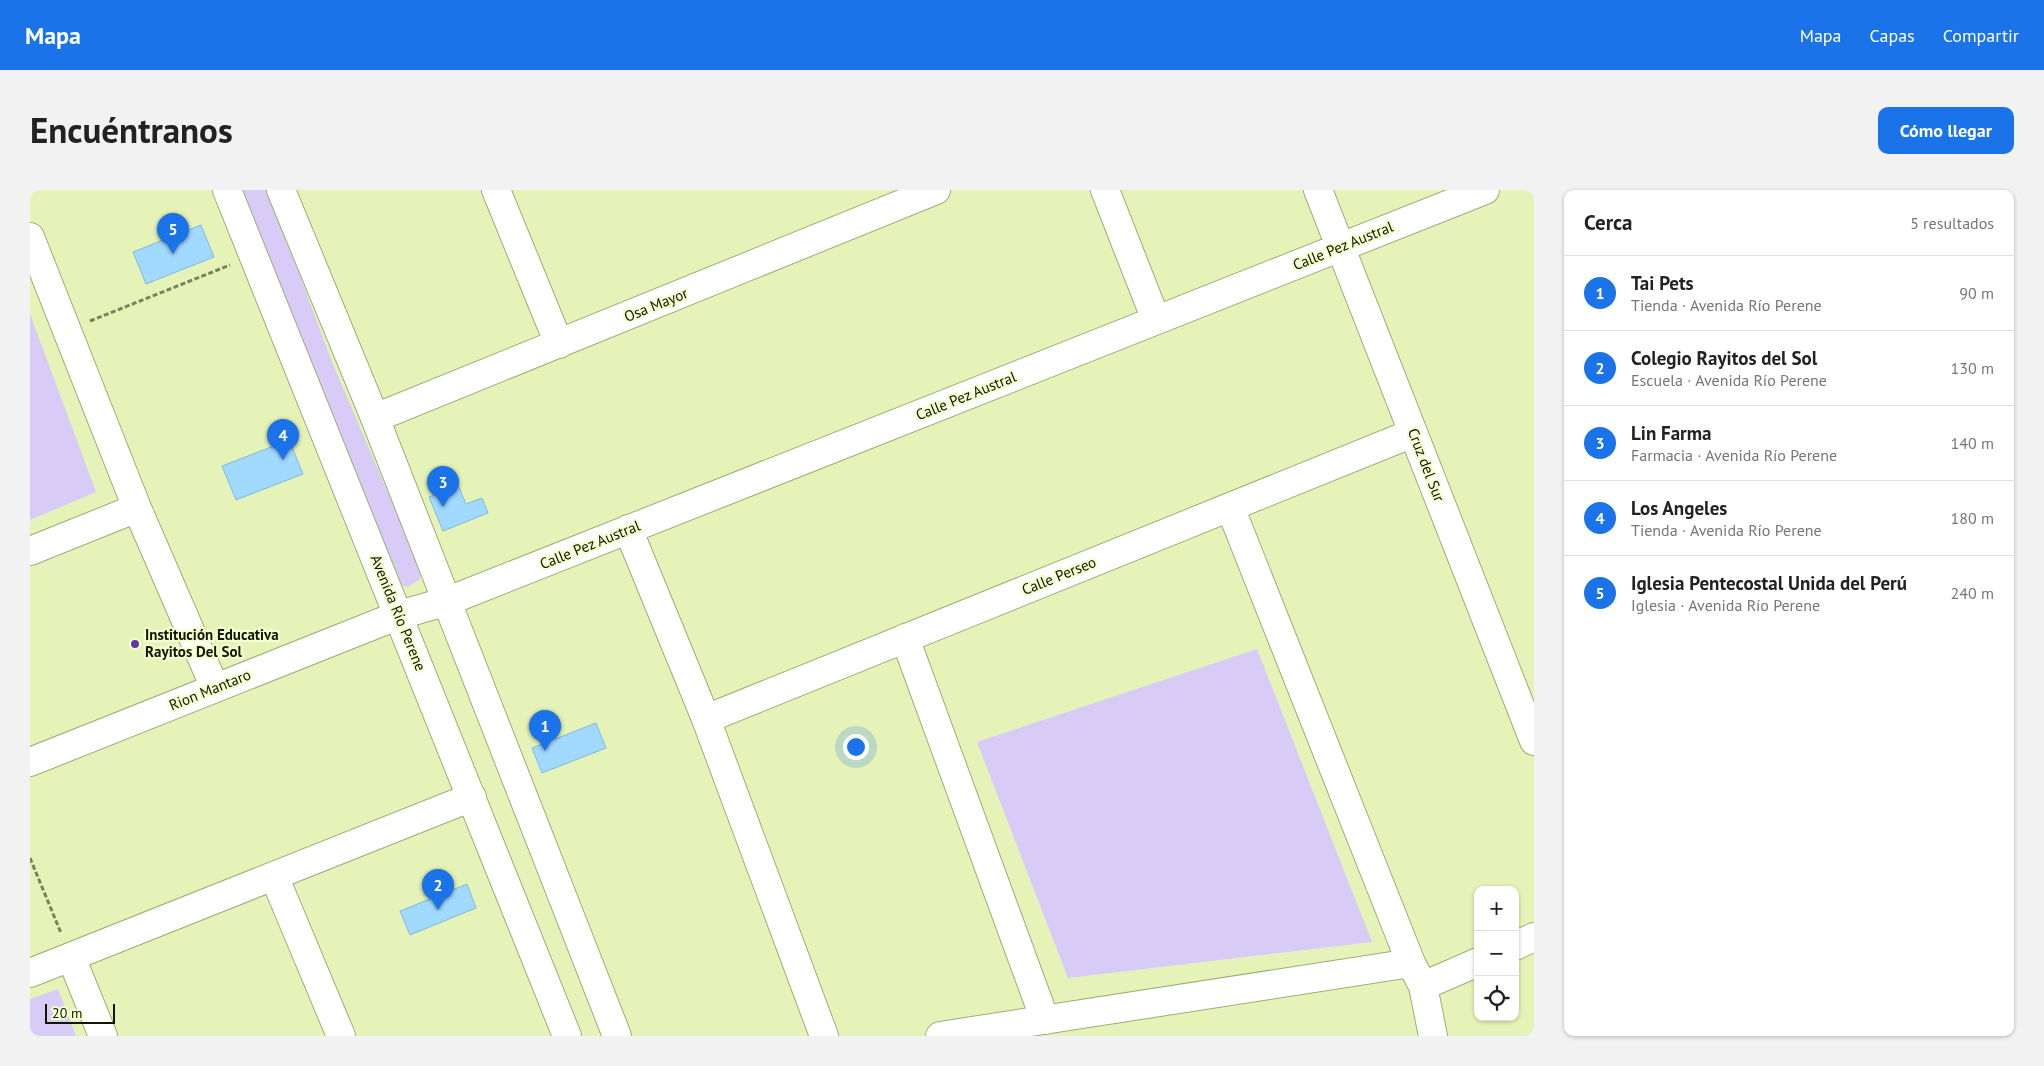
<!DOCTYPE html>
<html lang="es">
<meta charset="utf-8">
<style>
body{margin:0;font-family:"PT Sans",sans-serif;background:#f2f2f2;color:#222}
.controls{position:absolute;right:15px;bottom:15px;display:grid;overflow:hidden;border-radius:10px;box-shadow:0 1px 4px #0004}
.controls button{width:45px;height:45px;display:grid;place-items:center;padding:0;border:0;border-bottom:1px solid #e0e0e0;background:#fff;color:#222;font:25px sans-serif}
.scale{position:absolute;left:15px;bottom:12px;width:70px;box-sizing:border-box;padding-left:5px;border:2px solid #121602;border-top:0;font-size:14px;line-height:18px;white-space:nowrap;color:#121602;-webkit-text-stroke:4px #f4ffd0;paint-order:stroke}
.you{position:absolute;left:825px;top:556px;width:18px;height:18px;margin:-12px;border:4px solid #fff;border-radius:50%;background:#1a73e8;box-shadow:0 0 0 8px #1a73e833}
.badge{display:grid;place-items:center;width:32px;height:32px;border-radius:50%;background:#1a73e8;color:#fff;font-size:16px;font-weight:700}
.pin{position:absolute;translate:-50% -41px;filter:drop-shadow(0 1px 2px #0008)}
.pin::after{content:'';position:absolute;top:26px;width:18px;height:15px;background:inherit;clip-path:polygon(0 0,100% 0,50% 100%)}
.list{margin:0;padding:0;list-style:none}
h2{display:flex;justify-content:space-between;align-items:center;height:65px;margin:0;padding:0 20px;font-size:21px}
h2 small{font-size:16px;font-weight:400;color:#767676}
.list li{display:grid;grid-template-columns:32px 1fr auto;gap:15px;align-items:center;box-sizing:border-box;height:75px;padding:0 20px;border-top:1px solid #e0e0e0}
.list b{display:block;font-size:19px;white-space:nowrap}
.list p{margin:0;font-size:16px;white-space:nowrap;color:#767676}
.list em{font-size:16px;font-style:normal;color:#767676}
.icon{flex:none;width:28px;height:28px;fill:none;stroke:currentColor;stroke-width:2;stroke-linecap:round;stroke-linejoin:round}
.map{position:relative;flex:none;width:1504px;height:846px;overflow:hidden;border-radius:10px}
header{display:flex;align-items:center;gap:30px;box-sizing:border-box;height:70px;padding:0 25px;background:#1a73e8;color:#fff}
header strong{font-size:24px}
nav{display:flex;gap:28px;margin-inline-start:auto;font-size:18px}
.intro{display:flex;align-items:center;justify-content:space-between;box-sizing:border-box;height:120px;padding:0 30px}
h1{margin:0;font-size:35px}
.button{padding:12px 22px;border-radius:10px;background:#1a73e8;color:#fff;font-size:18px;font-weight:700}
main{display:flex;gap:30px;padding:0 30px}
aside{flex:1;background:#fff;border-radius:10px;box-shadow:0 1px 4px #0004}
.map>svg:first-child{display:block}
.green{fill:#d8cbf7}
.building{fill:#a2d9ff;stroke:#83b9de}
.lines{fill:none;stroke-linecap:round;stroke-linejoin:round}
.minor-casing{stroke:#a0ad75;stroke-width:30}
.path{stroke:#79825b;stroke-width:3;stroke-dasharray:5 2.5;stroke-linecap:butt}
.minor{stroke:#fff;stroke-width:28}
.poi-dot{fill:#6733ab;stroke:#f4ffd0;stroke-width:2}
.labels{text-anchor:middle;stroke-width:4.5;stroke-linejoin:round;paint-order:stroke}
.street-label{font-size:15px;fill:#121602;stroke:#f4ffd0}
.poi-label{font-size:15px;font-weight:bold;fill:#121602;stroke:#f4ffd0;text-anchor:start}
</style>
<header>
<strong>Mapa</strong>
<nav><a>Mapa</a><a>Capas</a><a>Compartir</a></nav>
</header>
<div class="intro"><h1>Encuéntranos</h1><a class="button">Cómo llegar</a></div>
<main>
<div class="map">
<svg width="1504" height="846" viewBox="0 0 1504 846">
<rect width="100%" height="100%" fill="#e5f3b8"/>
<path class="green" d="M 211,0 L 238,0 L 302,172 L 390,378 L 390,389 L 378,397 L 368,394 Z
M 0,124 L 66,302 L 0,330 Z
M 1227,459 L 1342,752 L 1038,788 L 947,552 Z
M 28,799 L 46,846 L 0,846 L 0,809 Z"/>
<path class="building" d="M 171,35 L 184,67 L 116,94 L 103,62 Z
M 259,250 L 273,284 L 206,310 L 192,276 Z
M 428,295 L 436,314 L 452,308 L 458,323 L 413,341 L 399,307 Z
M 566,533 L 576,558 L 512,583 L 502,558 Z
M 437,694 L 446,718 L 380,745 L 370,721 Z"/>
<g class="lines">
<g class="minor-casing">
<path id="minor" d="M 197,0 L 537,846
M 251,0 L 345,228 L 587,846
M 466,0 L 529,154
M 1075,0 L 1126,130
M 1288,0 L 1504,551
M 0,47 L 107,318 L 185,498
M 345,228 L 906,0
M 1200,317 L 1381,773 L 1393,796 L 1403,846
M 598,339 L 676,529 L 794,846
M 0,361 L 107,318
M 875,448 L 1015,830
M 676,529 L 1383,243
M 0,572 L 369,425 L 418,411 L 1455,0
M 244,686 L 311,846
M 1485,756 L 1504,747
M 41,767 L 73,846
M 0,783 L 442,607
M 1393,796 L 1448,772
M 910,846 L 1381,773"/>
</g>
<path class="path" d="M 60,131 L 200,75
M 0,668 L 31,743"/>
<use href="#minor" class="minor"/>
</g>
<circle class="poi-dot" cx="105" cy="454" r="5"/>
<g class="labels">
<g class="street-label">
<text transform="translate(1313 56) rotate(-22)" y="5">Calle Pez Austral</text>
<text transform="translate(626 115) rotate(-22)" y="5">Osa Mayor</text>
<text transform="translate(936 206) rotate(-22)" y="5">Calle Pez Austral</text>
<text transform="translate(1396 275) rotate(69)" y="5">Cruz del Sur</text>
<text transform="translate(560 355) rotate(-22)" y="5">Calle Pez Austral</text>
<text transform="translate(1029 386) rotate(-22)" y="5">Calle Perseo</text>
<text transform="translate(368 423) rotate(68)" y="5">Avenida Río Perene</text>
<text transform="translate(180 500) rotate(-22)" y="5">Rion Mantaro</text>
</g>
<g class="poi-label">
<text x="115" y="450">Institución Educativa<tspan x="115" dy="17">Rayitos Del Sol</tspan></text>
</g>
</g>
</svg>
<div class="controls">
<button>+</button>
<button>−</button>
<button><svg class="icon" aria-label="locate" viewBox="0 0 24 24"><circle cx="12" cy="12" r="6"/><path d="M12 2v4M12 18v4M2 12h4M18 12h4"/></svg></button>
</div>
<div class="scale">20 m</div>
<div class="you"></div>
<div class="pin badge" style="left:515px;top:561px">1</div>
<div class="pin badge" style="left:408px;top:720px">2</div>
<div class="pin badge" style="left:413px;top:317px">3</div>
<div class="pin badge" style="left:253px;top:270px">4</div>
<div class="pin badge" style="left:143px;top:64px">5</div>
</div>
<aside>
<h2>Cerca<small>5 resultados</small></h2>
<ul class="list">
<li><span class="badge">1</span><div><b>Tai Pets</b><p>Tienda · Avenida Río Perene</p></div><em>90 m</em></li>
<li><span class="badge">2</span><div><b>Colegio Rayitos del Sol</b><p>Escuela · Avenida Río Perene</p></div><em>130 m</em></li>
<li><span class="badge">3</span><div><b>Lin Farma</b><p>Farmacia · Avenida Río Perene</p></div><em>140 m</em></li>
<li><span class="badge">4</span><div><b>Los Angeles</b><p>Tienda · Avenida Río Perene</p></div><em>180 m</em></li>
<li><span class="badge">5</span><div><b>Iglesia Pentecostal Unida del Perú</b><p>Iglesia · Avenida Río Perene</p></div><em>240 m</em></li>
</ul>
</aside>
</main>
